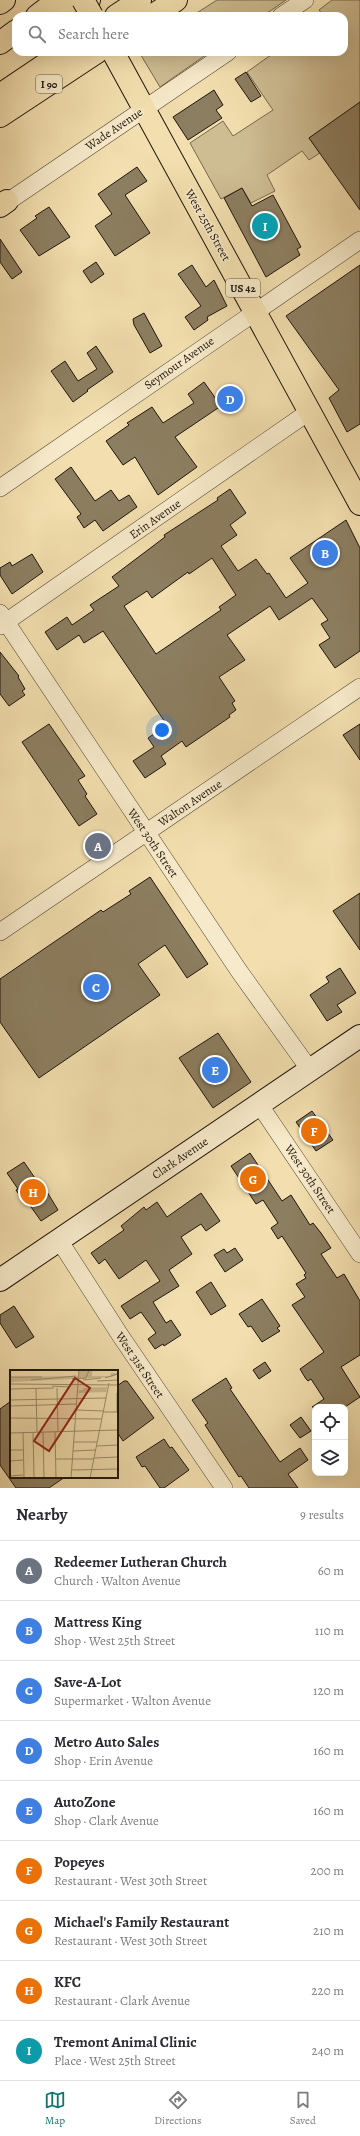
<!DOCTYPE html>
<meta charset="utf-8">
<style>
body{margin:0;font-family:Alegreya,serif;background:#f2f2f3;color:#2b2b33}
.controls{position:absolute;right:12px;bottom:12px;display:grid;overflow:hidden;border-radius:8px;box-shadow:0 4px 16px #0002}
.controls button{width:36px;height:36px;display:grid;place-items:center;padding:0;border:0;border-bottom:1px solid #e1e1e2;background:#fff;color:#2b2b33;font:20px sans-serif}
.you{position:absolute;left:162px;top:730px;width:14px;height:14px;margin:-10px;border:3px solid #fff;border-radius:50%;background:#1a73e8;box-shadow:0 0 0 6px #1a73e833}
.badge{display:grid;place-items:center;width:26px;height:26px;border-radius:50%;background:#0f766e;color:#fff;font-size:13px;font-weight:700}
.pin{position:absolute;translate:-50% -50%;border:2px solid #fff;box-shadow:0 1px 4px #0006}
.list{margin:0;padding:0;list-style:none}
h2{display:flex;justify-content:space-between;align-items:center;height:52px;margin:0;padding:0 16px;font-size:17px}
h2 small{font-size:13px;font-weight:400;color:#7c7c81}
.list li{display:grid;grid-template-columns:26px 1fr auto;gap:12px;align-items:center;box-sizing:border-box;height:60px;padding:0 16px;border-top:1px solid #e1e1e2}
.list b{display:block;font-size:15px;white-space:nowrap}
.list p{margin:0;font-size:13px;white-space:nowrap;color:#7c7c81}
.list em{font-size:13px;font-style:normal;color:#7c7c81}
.icon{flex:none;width:22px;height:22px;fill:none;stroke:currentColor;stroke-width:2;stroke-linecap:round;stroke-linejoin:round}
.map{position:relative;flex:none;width:360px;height:1488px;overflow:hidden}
.search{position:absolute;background:#fff;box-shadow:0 4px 16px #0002;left:12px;right:12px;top:12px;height:44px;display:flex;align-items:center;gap:10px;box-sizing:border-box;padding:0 14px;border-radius:12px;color:#7c7c81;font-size:15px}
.sheet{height:592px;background:#fff}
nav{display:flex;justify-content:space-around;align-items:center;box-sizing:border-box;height:56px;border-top:1px solid #e1e1e2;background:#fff;font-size:11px;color:#7c7c81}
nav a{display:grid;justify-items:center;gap:2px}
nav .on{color:#0f766e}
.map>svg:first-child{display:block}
.green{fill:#cebc92;stroke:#76694f}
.building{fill:#8c7e60;stroke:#1e160c;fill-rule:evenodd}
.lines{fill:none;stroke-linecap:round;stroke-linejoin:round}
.street-casing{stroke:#534834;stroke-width:18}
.secondary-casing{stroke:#1e160c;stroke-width:24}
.primary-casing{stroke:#1e160c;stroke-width:24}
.highway-casing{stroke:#1e160c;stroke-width:24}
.street{stroke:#f7eaca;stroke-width:17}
.secondary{stroke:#f7eaca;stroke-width:22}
.primary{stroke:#f2deae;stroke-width:22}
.highway{stroke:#f2deae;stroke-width:22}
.primary-bridge-casing{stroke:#1e160c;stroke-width:24;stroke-linecap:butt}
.primary-bridge{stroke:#f2deae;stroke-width:22}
.labels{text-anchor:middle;stroke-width:3;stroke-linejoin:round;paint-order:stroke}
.shield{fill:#f7eaca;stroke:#5f5645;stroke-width:1}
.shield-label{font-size:11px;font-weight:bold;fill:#1e160c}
.street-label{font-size:12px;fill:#1e160c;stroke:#f7eaca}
.inset-road{fill:none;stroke:#9d8e6d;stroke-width:1}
.view{fill:#8f2418;fill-opacity:0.15;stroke:#8f2418;stroke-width:2}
.inset-edge{fill:none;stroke:#1e160c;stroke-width:2}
</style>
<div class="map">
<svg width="360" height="1488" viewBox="0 0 360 1488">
<rect width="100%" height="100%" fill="#f2deae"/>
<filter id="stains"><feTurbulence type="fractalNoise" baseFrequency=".005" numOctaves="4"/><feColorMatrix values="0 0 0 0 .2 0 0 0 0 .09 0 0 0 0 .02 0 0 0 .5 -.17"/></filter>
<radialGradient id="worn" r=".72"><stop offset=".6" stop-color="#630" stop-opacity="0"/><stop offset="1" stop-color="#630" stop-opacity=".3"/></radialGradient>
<path class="green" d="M 217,0 L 286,0 L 263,16 L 192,16 Z
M 332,0 L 360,0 L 360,102 L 309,138 L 320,153 L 309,160 L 302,151 L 267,175 L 275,191 L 251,203 L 242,188 L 221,199 L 190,143 L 223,121 L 233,136 L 273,110 L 247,72 L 275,52 L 344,52 L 344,16 L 324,16 L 319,10 Z
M 139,52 L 210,52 L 160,87 Z"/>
<path class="building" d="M 246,72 L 261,96 L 251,102 L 235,79 Z
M 214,90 L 223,105 L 216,110 L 222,118 L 188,140 L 173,117 Z
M 360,102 L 360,210 L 309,138 Z
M 137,167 L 147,181 L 125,195 L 150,233 L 115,256 L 95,226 L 112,214 L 98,194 Z
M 242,188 L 252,206 L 273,195 L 301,247 L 297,249 L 300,255 L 266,277 L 224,198 Z
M 49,207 L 70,237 L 39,256 L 20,230 L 37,218 L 35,216 Z
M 0,239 L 22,272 L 12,279 L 0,262 Z
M 96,262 L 104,274 L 91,283 L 83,271 Z
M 192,265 L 206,287 L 214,280 L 227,306 L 207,317 L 208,320 L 194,330 L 185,317 L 201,306 L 178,274 Z
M 360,265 L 360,424 L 347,432 L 329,398 L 339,390 L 286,316 Z
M 144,313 L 162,346 L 150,353 L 134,325 L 133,319 Z
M 96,346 L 113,372 L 87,390 L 88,391 L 73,402 L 51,371 L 65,361 L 78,381 L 97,369 L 87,353 Z
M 204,382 L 221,406 L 175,437 L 197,467 L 158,495 L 135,457 L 123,465 L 106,441 L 129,425 L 127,423 L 152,407 L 163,423 L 194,403 L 188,394 Z
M 71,467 L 95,501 L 111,490 L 119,501 L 129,495 L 137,507 L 103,531 L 95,520 L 84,528 L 77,517 L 81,514 L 55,479 Z
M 230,489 L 246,513 L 230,525 L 237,535 L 221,546 L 238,571 L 256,559 L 267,574 L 269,573 L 286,598 L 308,583 L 290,558 L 346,520 L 360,548 L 360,651 L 335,668 L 319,645 L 330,638 L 321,624 L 328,620 L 312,598 L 279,620 L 270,606 L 227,635 L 245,660 L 219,677 L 235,701 L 232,703 L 236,710 L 229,715 L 230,717 L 186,747 L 182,741 L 161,756 L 166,764 L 145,778 L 133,761 L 154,747 L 148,738 L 167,725 L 129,669 L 103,631 L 84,643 L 79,635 L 57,650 L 45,632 L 67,617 L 72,625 L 94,610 L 90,605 L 119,586 L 112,577 L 165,537 L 164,535 L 218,500 L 217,498 ZM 212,558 L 236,595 L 219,607 L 221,610 L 156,654 L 124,606 L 147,591 L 152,598 L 188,572 L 189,574 Z
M 32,554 L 43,572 L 12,594 L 0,575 L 0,568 L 10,562 L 12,566 Z
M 0,652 L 19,676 L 18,677 L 25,689 L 22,691 L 25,695 L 9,706 L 0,694 Z
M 49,724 L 85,776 L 78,780 L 87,794 L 85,796 L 97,814 L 79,826 L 22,742 Z
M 360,724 L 360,760 L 343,735 Z
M 150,877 L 208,964 L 187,978 L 165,945 L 138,964 L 160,995 L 39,1078 L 0,1022 L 0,979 L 101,910 L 103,912 L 131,894 L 129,891 Z
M 360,893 L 360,950 L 333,911 Z
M 340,968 L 356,993 L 337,1005 L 342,1012 L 327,1021 L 310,995 L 329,982 L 326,977 Z
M 218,1033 L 251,1082 L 213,1108 L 179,1058 Z
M 312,1111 L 333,1140 L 316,1151 L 296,1122 Z
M 250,1153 L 282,1201 L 291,1195 L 310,1225 L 313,1223 L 321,1233 L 331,1248 L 321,1254 L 337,1278 L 344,1274 L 360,1301 L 360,1355 L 341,1367 L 360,1397 L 345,1407 L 312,1407 L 324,1399 L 311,1379 L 308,1381 L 306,1379 L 300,1369 L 324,1352 L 292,1305 L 305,1297 L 296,1284 L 306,1278 L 304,1275 L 306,1273 L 282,1236 L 278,1239 L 271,1228 L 278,1223 L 263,1200 L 256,1204 L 231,1166 Z
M 24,1162 L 39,1184 L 41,1182 L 58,1210 L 41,1221 L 26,1200 L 24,1202 L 16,1190 L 18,1189 L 7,1173 Z
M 201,1193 L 220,1221 L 206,1231 L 201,1224 L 181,1237 L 192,1254 L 169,1270 L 179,1286 L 153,1302 L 166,1323 L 171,1320 L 181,1335 L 164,1346 L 163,1344 L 155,1349 L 148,1339 L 156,1333 L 141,1312 L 130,1319 L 121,1306 L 160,1281 L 146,1260 L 119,1279 L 105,1259 L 99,1264 L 91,1253 L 124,1230 L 121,1226 L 144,1207 L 146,1210 L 157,1202 L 167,1217 Z
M 235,1248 L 243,1260 L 225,1272 L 214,1255 L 224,1249 L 227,1253 Z
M 211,1282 L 226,1306 L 211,1315 L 196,1292 Z
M 262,1299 L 280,1326 L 277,1328 L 280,1331 L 262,1342 L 251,1326 L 248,1327 L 239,1314 Z
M 14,1306 L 34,1337 L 16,1348 L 0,1323 L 0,1315 Z
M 265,1362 L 271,1371 L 259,1379 L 253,1370 Z
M 226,1378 L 232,1388 L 230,1389 L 280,1462 L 300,1448 L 308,1460 L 288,1474 L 298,1488 L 249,1488 L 241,1476 L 239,1477 L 205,1425 L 208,1423 L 192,1400 Z
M 124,1381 L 127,1381 L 154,1418 L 123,1441 L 117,1432 L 117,1386 Z
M 11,1401 L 11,1477 L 65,1477 L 49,1488 L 16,1488 L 0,1465 L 0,1409 Z
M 301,1417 L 311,1431 L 300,1438 L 290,1425 Z
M 164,1439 L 170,1448 L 172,1447 L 189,1470 L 164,1488 L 160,1488 L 145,1466 L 142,1467 L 136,1457 Z"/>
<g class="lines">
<g class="street-casing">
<path id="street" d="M 281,16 L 305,0
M 0,207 L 228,52
M 0,488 L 360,240
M 0,613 L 239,971 L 310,1070
M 0,626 L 310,411
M 0,932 L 360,687
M 259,1104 L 360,1254
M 59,1240 L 120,1335 L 224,1488"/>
</g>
<g class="secondary-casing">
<path id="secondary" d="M 0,1280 L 360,1036"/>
</g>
<g class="primary-casing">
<path id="primary" d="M 113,52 L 360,504"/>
</g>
<g class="highway-casing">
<path id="highway" d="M 0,3 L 4,0
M 37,16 L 58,0
M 65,16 L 89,0
M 116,16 L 140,0
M 152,16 L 176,0
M 0,43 L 16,31
M 0,95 L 64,52
M 0,116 L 97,52
M 0,206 L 7,201"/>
</g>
<use href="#street" class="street"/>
<use href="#secondary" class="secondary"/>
<use href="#primary" class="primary"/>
<use href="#highway" class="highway"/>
<g class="primary-bridge-casing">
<path id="primary-bridge" d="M 83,0 L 92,16"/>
</g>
<use href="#primary-bridge" class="primary-bridge"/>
</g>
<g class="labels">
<g class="shield">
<rect x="36" y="75" width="26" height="18" rx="3"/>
<rect x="226" y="279" width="34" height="18" rx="3"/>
</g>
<g class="shield-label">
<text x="49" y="88">I 90</text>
<text x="243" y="292">US 42</text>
</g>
<g class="street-label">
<text transform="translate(114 129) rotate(-34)" y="4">Wade Avenue</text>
<text transform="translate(208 225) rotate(61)" y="4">West 25th Street</text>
<text transform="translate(179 363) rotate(-35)" y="4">Seymour Avenue</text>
<text transform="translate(155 519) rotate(-35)" y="4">Erin Avenue</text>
<text transform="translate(190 803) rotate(-34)" y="4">Walton Avenue</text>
<text transform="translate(153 843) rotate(56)" y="4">West 30th Street</text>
<text transform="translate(180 1158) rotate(-34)" y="4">Clark Avenue</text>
<text transform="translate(310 1179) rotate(56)" y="4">West 30th Street</text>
<text transform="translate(140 1365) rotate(56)" y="4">West 31st Street</text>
</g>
</g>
<g transform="translate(10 1370)">
<rect width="108" height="108" fill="#f2deae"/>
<path d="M 69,0 L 82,1 L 82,6 L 100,6 L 101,3 L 107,3 L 108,0 L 108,4 L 101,7 L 0,12 L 0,7 L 68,6 ZM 97,17 L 96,22 L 68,23 L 69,20 L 73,20 L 73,18 Z" fill="#cebc92"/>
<path class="inset-road" d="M 0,7 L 32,7M 95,8 L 108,4M 62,9 L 76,8 L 79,0M 21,10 L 66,6M 73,10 L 91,8M 87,11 L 108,10M 0,14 L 108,15M 42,16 L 59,17M 26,18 L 27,62M 47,18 L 48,62M 0,19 L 44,18M 107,23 L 107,42M 0,30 L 96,28M 0,36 L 66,34M 66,40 L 93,41M 93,42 L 108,42M 0,48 L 92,49M 13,62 L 14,108M 23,62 L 24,108M 33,62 L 34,108M 45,62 L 46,108M 0,63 L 108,60M 63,72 L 87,72M 87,76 L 108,75M 0,80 L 13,80M 63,81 L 86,80M 84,88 L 108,87M 46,89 L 62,89M 62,89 L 84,89M 0,91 L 13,90M 61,100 L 108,99M 0,106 L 13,105M 61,108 L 69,0M 80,108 L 99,13"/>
<path class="view" d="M 65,8 L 80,18 L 39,81 L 24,71 Z"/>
<rect width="108" height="108" class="inset-edge"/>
</g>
<rect width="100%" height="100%" filter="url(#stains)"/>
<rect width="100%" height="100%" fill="url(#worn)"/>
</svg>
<div class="controls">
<button><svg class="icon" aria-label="locate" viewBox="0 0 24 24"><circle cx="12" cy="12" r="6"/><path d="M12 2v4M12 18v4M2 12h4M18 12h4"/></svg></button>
<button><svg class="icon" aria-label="layers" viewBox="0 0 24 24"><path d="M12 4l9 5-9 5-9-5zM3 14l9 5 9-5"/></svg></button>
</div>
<div class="you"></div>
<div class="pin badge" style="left:98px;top:846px;background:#6b7280">A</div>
<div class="pin badge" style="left:325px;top:553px;background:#3f7fe0">B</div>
<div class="pin badge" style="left:96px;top:987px;background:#3f7fe0">C</div>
<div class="pin badge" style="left:230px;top:399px;background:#3f7fe0">D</div>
<div class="pin badge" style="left:215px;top:1070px;background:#3f7fe0">E</div>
<div class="pin badge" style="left:314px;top:1131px;background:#e8710a">F</div>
<div class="pin badge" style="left:253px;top:1179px;background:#e8710a">G</div>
<div class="pin badge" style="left:33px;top:1192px;background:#e8710a">H</div>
<div class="pin badge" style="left:265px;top:226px;background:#0f9aa8">I</div>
<div class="search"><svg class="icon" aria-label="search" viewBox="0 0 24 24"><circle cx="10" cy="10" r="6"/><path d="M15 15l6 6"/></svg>Search here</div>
</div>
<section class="sheet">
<h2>Nearby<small>9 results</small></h2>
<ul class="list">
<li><span class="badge" style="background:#6b7280">A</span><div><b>Redeemer Lutheran Church</b><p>Church · Walton Avenue</p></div><em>60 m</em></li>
<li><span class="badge" style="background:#3f7fe0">B</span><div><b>Mattress King</b><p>Shop · West 25th Street</p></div><em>110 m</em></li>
<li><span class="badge" style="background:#3f7fe0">C</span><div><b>Save-A-Lot</b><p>Supermarket · Walton Avenue</p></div><em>120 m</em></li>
<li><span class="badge" style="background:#3f7fe0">D</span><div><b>Metro Auto Sales</b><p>Shop · Erin Avenue</p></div><em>160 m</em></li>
<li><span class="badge" style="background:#3f7fe0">E</span><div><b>AutoZone</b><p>Shop · Clark Avenue</p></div><em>160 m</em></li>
<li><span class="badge" style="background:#e8710a">F</span><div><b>Popeyes</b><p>Restaurant · West 30th Street</p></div><em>200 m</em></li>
<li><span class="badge" style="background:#e8710a">G</span><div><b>Michael's Family Restaurant</b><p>Restaurant · West 30th Street</p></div><em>210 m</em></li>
<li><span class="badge" style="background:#e8710a">H</span><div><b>KFC</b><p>Restaurant · Clark Avenue</p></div><em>220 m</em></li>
<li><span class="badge" style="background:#0f9aa8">I</span><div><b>Tremont Animal Clinic</b><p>Place · West 25th Street</p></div><em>240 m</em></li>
</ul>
</section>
<nav>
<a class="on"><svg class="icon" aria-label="map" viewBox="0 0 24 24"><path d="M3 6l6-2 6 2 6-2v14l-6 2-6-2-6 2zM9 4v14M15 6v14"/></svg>Map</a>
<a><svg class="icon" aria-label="directions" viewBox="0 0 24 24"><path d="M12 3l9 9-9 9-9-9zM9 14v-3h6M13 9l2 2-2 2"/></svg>Directions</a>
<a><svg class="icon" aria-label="saved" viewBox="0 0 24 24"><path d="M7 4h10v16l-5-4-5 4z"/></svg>Saved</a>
</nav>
